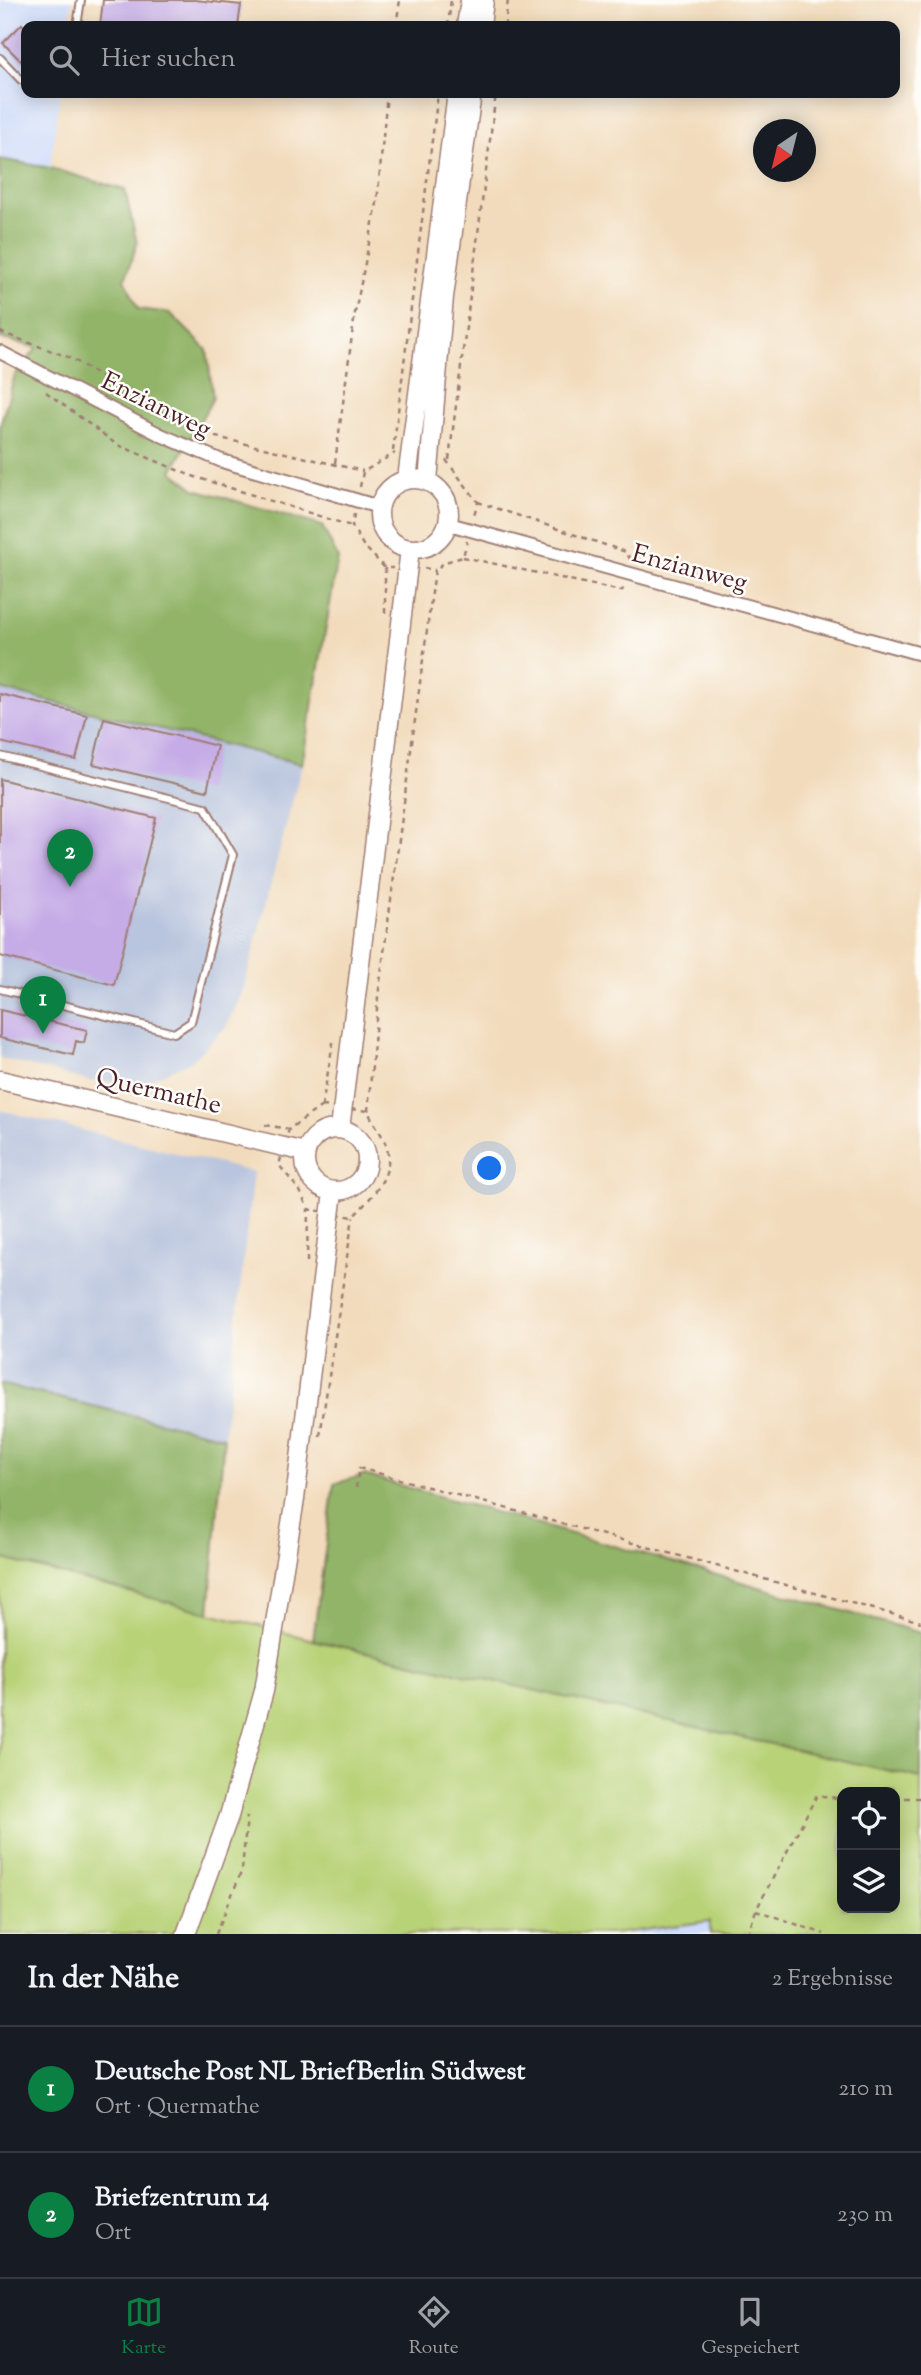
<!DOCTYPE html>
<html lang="de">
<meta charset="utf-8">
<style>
body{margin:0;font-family:"Sorts Mill Goudy",serif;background:#20242c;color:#f1f3f6}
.controls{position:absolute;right:21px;bottom:21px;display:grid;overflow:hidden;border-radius:14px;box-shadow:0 4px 18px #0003}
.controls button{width:63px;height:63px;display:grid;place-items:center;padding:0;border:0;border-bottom:2px solid #363941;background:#171b24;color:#f1f3f6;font:35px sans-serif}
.compass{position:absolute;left:753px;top:119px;width:63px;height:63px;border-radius:50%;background:#171b24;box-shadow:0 4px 18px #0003;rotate:215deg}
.you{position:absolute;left:490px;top:1169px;width:24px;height:24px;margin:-18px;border:5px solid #fff;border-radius:50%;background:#1a73e8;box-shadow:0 0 0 10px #1a73e833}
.badge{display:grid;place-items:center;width:46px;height:46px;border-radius:50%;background:#0b8043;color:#fff;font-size:23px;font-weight:700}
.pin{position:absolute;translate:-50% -58px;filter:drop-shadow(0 2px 4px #0008)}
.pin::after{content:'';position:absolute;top:37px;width:24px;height:21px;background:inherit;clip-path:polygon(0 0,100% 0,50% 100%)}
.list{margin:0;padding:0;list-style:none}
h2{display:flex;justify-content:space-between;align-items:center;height:91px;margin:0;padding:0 28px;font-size:30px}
h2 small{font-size:23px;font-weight:400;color:#9ea1a6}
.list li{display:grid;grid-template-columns:46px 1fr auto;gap:21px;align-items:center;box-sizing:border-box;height:126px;padding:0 28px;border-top:2px solid #363941}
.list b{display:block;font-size:26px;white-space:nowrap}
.list p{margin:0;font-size:23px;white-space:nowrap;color:#9ea1a6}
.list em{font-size:23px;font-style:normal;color:#9ea1a6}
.icon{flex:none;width:38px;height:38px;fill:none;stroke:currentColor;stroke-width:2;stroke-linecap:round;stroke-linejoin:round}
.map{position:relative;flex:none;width:921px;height:1934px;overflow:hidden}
.search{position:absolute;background:#171b24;box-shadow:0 4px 18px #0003;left:21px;right:21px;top:21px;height:77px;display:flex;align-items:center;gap:18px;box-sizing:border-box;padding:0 24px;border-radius:14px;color:#9ea1a6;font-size:26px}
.sheet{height:343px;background:#171b24}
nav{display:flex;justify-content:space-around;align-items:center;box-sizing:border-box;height:98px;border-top:2px solid #363941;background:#171b24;font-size:19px;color:#9ea1a6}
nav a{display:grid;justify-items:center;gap:4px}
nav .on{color:#0b8043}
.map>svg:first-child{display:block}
.built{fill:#cedbfa}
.industrial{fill:#b9c5de}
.green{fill:#b8d277;stroke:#817851;stroke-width:2;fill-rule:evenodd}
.forest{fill:#92b468;stroke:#6e6a4a;stroke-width:2}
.building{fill:#c5ace6}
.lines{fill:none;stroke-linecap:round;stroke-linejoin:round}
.lane-casing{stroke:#9e7d74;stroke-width:10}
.street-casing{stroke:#9e7d74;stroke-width:16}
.secondary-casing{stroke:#9e7d74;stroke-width:21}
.path{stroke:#9e7d74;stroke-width:2.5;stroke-dasharray:5 5;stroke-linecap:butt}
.lane{stroke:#fff;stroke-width:6}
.street{stroke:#fff;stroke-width:12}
.secondary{stroke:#fff;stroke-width:18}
.labels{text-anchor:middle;stroke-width:5;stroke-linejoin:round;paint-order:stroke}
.street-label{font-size:26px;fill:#4a1f2b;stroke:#fdfcf7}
</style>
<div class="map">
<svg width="921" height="1934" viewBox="0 0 921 1934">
<rect width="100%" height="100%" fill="#fdfcf7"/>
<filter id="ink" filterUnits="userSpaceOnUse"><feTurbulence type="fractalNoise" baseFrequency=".0143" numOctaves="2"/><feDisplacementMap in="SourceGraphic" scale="14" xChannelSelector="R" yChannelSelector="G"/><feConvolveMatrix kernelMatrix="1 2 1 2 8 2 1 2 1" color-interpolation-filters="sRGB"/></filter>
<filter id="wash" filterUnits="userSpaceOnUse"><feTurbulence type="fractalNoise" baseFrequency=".00686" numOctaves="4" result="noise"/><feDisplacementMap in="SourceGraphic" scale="28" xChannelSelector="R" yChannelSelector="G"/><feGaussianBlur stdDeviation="1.57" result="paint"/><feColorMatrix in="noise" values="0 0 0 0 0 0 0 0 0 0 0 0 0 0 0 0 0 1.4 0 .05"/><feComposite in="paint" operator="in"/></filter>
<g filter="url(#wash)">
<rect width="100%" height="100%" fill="#f2dbbc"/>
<path class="built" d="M 0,0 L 72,0 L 69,26 L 26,26 L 26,93 L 60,93 L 50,168 L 0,159 Z
M 711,1921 L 710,1934 L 615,1934 Z"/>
<path class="industrial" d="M 0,689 L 302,764 L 243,991 L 226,1027 L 191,1061 L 144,1082 L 89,1081 L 0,1058 Z
M 0,1110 L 253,1172 L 224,1437 L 0,1384 Z"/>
<path class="green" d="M 0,1558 L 313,1640 L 921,1778 L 921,1934 L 710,1934 L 710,1921 L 615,1934 L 0,1934 ZM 842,1792 L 895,1792 L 895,1908 L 842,1908 Z"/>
<path class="forest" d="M 0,159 L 50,168 L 125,190 L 137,244 L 125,279 L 138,309 L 170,313 L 207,350 L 213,398 L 172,471 L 195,489 L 322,526 L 338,558 L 302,764 L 0,689 L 0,426 L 15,375 L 37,348 L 0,338 Z
M 0,1384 L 224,1437 L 209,1613 L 0,1558 Z
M 364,1475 L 921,1633 L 921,1778 L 313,1640 L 334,1484 Z"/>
<g id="blocks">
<path class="building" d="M 103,0 L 195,0 L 241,5 L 238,26 L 100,26 Z
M 22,24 L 26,28 L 26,60 L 23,63 L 3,43 Z
M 0,694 L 87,715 L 76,760 L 0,742 Z
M 104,718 L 217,746 L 207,791 L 93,764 Z
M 0,779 L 156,818 L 114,985 L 0,956 Z
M 0,1010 L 87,1030 L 84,1043 L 76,1041 L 73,1055 L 0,1038 Z"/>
</g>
</g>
<g filter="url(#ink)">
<use href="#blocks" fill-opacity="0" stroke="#9e7d74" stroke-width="2"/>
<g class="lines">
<g class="lane-casing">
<path id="lane" d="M 77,26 L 81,0
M 0,58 L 21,80
M 0,756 L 205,807 L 233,855 L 191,1022 L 174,1033 L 0,989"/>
</g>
<g class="street-casing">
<path id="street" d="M 0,352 L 161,435 L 222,461 L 379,507
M 448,527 L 449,524 L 921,654"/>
</g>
<g class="secondary-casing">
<path id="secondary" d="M 466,26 L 470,0
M 481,26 L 484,0
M379 514a35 35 0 1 1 70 0a35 35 0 1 1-70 0Z
M 407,479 L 457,93
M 428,481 L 444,297 L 472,93
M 0,1080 L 305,1152
M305 1160a31 31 0 1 1 62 0a31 31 0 1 1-62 0Z
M 340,1129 L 410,549
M 186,1934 L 229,1816 L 264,1691 L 295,1499 L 333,1192"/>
</g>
<path class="path" d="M 396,26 L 400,0
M 448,26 L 451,0
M 505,26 L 508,0
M 0,332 L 71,358 L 146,405 L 216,437 L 363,471
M 46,392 L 116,444 L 189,475 L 351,526
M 393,451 L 438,93
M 446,460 L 478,502 L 473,518
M 449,460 L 496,93
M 335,463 L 355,313 L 377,203 L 387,93
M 360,487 L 363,472 L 395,453
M 478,502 L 626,552 L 632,562
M 354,514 L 352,526 L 363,545 L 385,568 L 393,568
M 463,557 L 621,591 L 626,587
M 424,568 L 435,570
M 385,613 L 385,568
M 322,1106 L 334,1037
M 322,1106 L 368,1111 C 373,1123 382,1133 386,1145 C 396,1175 371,1197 353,1217 L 308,1209 L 300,1191 L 279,1165 L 289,1129 Z
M 368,1111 L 378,997 L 435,570 L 445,562 L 463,557 L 467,541
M 265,1125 L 289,1129
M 307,1262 L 308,1209
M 320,1436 L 353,1217
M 356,1488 L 359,1468 L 921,1622
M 895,1798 L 921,1798
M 756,1910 L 824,1934
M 216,1934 L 242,1870 L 247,1816
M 748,1934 L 756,1910 L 817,1795 L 842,1799"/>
<use href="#lane" class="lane"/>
<use href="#street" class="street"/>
<use href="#secondary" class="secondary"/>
</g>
</g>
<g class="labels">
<g class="street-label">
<text transform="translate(157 404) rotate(26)" y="9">Enzianweg</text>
<text transform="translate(690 567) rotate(15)" y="9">Enzianweg</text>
<text transform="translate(159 1090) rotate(13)" y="9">Quermathe</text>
</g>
</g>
</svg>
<div class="controls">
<button><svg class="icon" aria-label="locate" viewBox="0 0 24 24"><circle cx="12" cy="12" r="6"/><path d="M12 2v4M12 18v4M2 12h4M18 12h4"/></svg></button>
<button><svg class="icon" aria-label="layers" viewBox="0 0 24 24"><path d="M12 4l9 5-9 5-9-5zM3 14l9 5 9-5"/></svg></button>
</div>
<svg class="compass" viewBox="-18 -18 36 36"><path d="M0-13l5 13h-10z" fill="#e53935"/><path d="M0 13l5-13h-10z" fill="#9ea1a6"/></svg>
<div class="you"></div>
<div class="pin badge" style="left:43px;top:1034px">1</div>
<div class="pin badge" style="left:70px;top:887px">2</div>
<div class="search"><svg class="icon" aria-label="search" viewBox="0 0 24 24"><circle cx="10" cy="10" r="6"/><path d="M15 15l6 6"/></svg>Hier suchen</div>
</div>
<section class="sheet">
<h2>In der Nähe<small>2 Ergebnisse</small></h2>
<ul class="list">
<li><span class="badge">1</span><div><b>Deutsche Post NL BriefBerlin Südwest</b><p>Ort · Quermathe</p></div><em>210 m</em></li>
<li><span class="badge">2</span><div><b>Briefzentrum 14</b><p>Ort</p></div><em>230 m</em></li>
</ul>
</section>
<nav>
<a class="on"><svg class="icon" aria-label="map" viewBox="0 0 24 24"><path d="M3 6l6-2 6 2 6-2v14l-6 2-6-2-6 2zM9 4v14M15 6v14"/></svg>Karte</a>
<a><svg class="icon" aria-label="directions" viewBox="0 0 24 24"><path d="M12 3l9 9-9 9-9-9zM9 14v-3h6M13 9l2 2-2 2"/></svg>Route</a>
<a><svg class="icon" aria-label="saved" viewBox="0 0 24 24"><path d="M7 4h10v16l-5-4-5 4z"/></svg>Gespeichert</a>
</nav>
